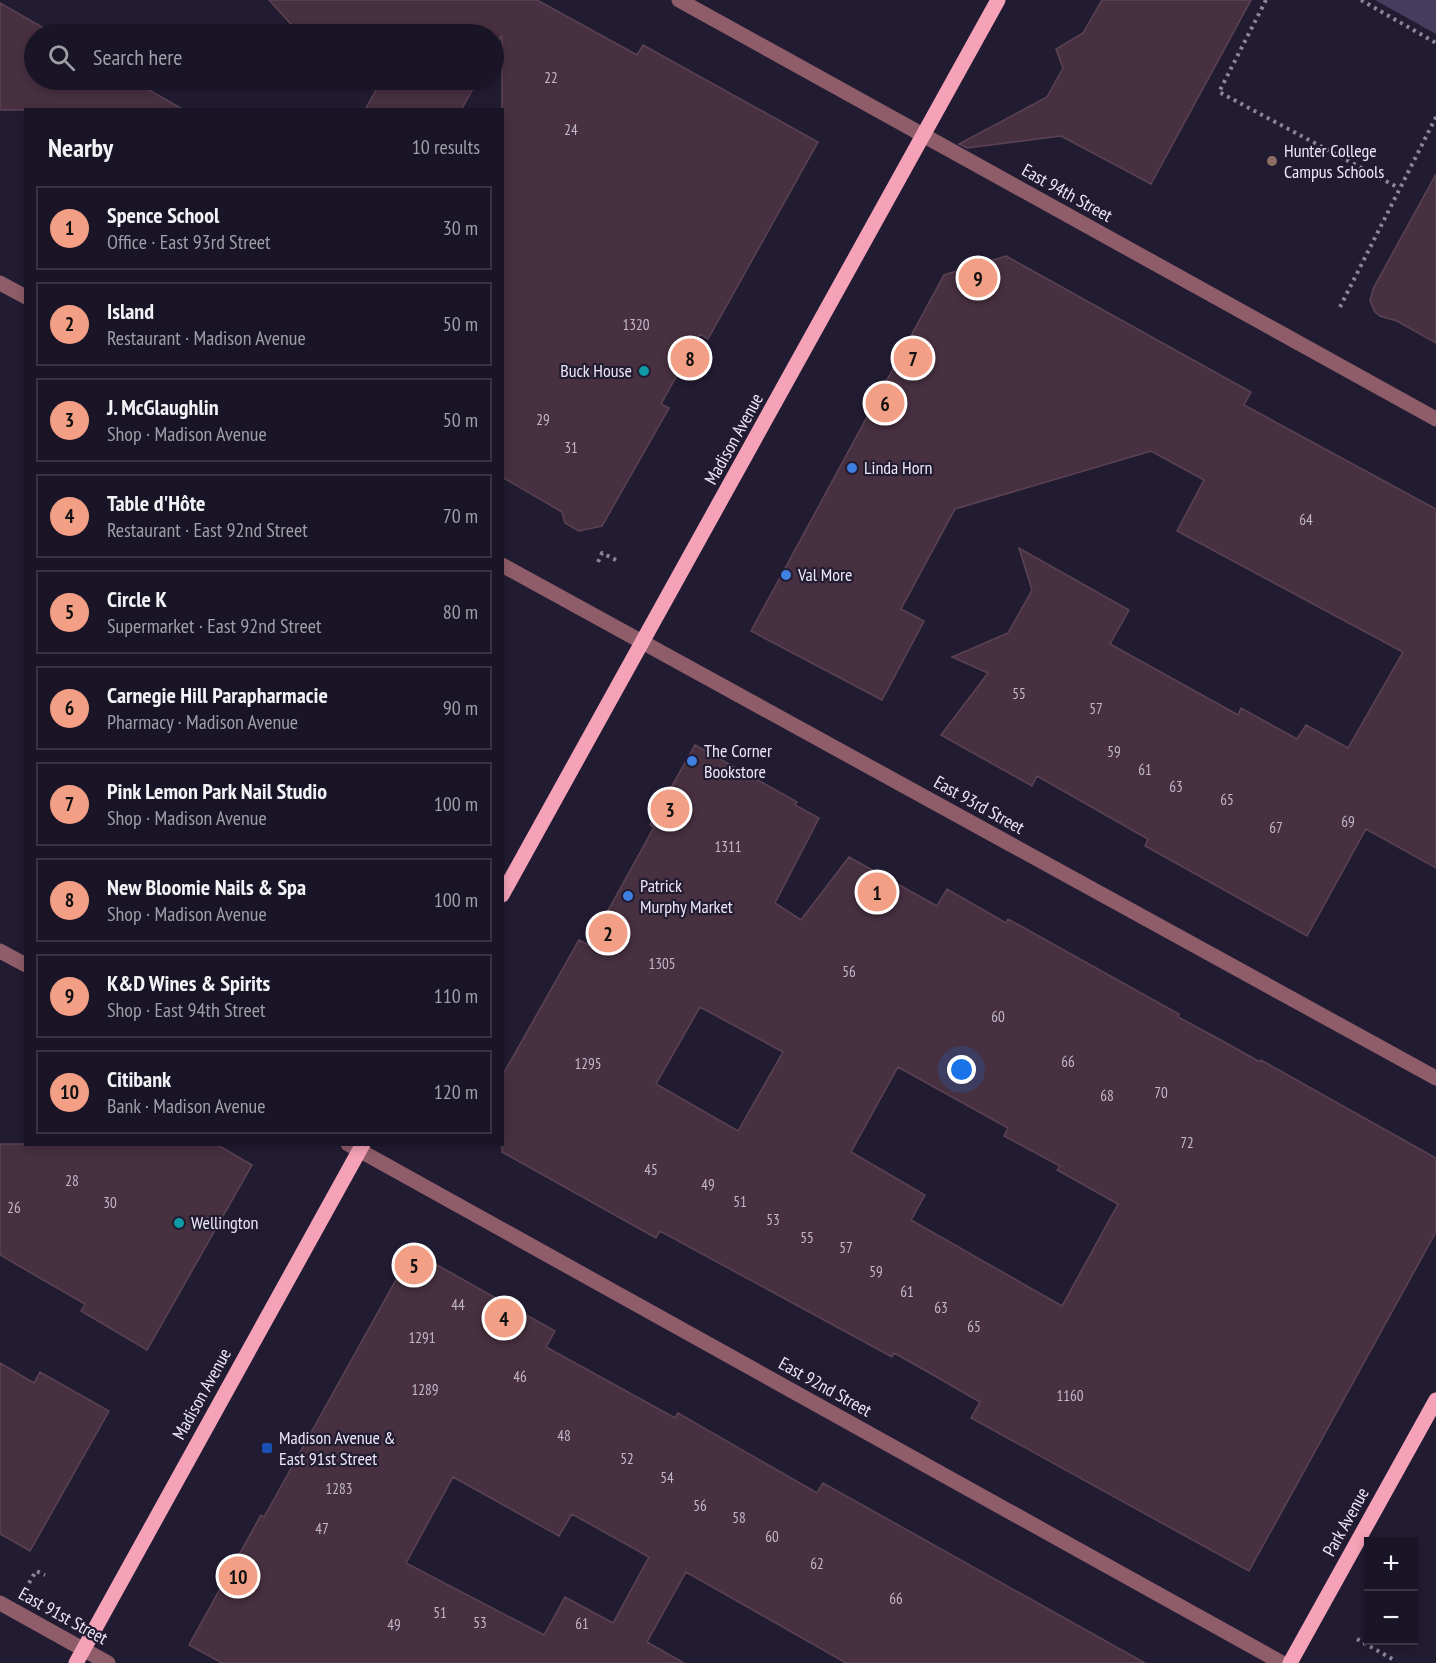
<!DOCTYPE html>
<meta charset="utf-8">
<style>
body{margin:0;font-family:"PT Sans Narrow",sans-serif;background:#231e2e;color:#f1f3f6}
.controls{position:absolute;right:18px;bottom:18px;display:grid;overflow:hidden;border-radius:0px;box-shadow:0 3px 9px #0003}
.controls button{width:54px;height:54px;display:grid;place-items:center;padding:0;border:0;border-bottom:2px solid #383443;background:#1a1526;color:#f1f3f6;font:30px sans-serif}
.you{position:absolute;left:962px;top:1070px;width:21px;height:21px;margin:-15px;border:4px solid #fff;border-radius:50%;background:#1a73e8;box-shadow:0 0 0 9px #1a73e833}
.badge{display:grid;place-items:center;width:39px;height:39px;border-radius:50%;background:#f39f85;color:#111;font-size:20px;font-weight:700}
.pin{position:absolute;translate:-50% -50%;border:3px solid #fff;box-shadow:0 2px 6px #0006}
.list{margin:0;padding:0;list-style:none}
h2{display:flex;justify-content:space-between;align-items:center;height:78px;margin:0;padding:0 24px;font-size:26px}
h2 small{font-size:20px;font-weight:400;color:#9f9fa7}
.list li{display:grid;grid-template-columns:39px 1fr auto;gap:18px;align-items:center;box-sizing:border-box;height:84px;margin:0 12px 12px;padding:0 12px;border:2px solid #383443;border-radius:0px}
.list b{display:block;font-size:22px;white-space:nowrap}
.list p{margin:0;font-size:20px;white-space:nowrap;color:#9f9fa7}
.list em{font-size:20px;font-style:normal;color:#9f9fa7}
.icon{flex:none;width:33px;height:33px;fill:none;stroke:currentColor;stroke-width:2;stroke-linecap:round;stroke-linejoin:round}
.map{position:relative;flex:none;width:1436px;height:1663px;overflow:hidden}
.search{position:absolute;background:#1a1526;box-shadow:0 3px 9px #0003;left:24px;top:24px;width:480px;height:66px;display:flex;align-items:center;gap:15px;box-sizing:border-box;padding:0 21px;border-radius:33px;color:#9f9fa7;font-size:22px}
.panel{position:absolute;background:#1a1526;box-shadow:0 3px 9px #0003;left:24px;top:108px;width:480px;height:1038px;border-radius:0px}
.map>svg:first-child{display:block}
.green{fill:#463d5e}
.building{fill:#473040;stroke:#5b4353;stroke-width:1.5;fill-rule:evenodd}
.lines{fill:none;stroke-linecap:round;stroke-linejoin:round}
.path{stroke:#8b8699;stroke-width:4;stroke-dasharray:3 4.5;stroke-linecap:butt}
.minor{stroke:#8f5d6a;stroke-width:15}
.major{stroke:#f5a1b7;stroke-width:15}
.education-dot{fill:#8d6e63;stroke:#221c32;stroke-width:2}
.culture-dot{fill:#0f9aa8;stroke:#221c32;stroke-width:2}
.shop-dot{fill:#3f7fe0;stroke:#221c32;stroke-width:2}
.transit-dot{fill:#1a4fb4;stroke:#221c32;stroke-width:2}
.labels{text-anchor:middle;stroke-width:4.5;stroke-linejoin:round;paint-order:stroke}
.number-label{font-size:15px;fill:#c2b9c9}
.poi-label{font-size:18px;fill:#ebe7f7;stroke:#221c32;text-anchor:start}
.street-label{font-size:18px;fill:#ebe7f7;stroke:#221c32}
</style>
<div class="map">
<svg width="1436" height="1663" viewBox="0 0 1436 1663">
<rect width="100%" height="100%" fill="#221c32"/>
<path class="green" d="M 1375,0 L 1436,0 L 1436,34 Z"/>
<path class="building" d="M 269,0 L 537,0 L 637,55 L 643,45 L 818,142 L 708,339 L 700,334 L 661,404 L 669,408 L 602,526 L 579,531 L 565,523 L 562,512 L 502,477 L 502,35 L 494,51 L 494,34 L 300,34 Z
M 1102,0 L 1251,0 L 1151,184 L 1061,136 L 967,148 L 959,144 L 1047,97 L 1063,68 L 1056,49 L 1083,33 Z
M 0,3 L 54,34 L 34,34 L 34,80 L 132,80 L 184,110 L 0,110 Z
M 361,80 L 478,80 L 461,110 L 365,110 L 377,88 Z
M 1436,174 L 1436,343 L 1397,321 L 1380,316 L 1375,312 L 1370,301 L 1373,289 Z
M 1006,256 L 1251,392 L 1244,405 L 1436,509 L 1436,868 L 1366,829 L 1307,936 L 1145,846 L 1148,839 L 1037,776 L 1032,786 L 941,735 L 988,673 L 952,657 L 1008,633 L 1032,590 L 1019,548 L 1129,610 L 1110,644 L 1238,715 L 1241,708 L 1297,739 L 1306,725 L 1348,748 L 1403,652 L 1177,531 L 1204,480 L 1151,451 L 955,509 L 901,609 L 924,621 L 882,700 L 751,631 L 944,275 Z
M 695,745 L 797,802 L 795,805 L 819,818 L 775,903 L 801,920 L 849,857 L 937,906 L 947,889 L 1006,923 L 1008,919 L 1179,1014 L 1178,1017 L 1217,1038 L 1260,1062 L 1261,1060 L 1436,1158 L 1436,1232 L 1249,1571 L 971,1418 L 980,1402 L 928,1372 L 894,1353 L 892,1357 L 660,1231 L 656,1238 L 502,1152 L 502,1076 L 579,940 L 589,945 L 654,827 L 650,825 ZM 700,1007 L 783,1052 L 738,1131 L 656,1084 ZM 898,1067 L 1008,1128 L 1004,1136 L 1060,1166 L 1057,1170 L 1118,1204 L 1062,1306 L 911,1220 L 925,1195 L 851,1152 Z
M 0,1144 L 216,1144 L 252,1165 L 147,1350 L 81,1311 L 85,1304 L 0,1255 Z
M 412,1251 L 555,1331 L 546,1347 L 675,1418 L 678,1413 L 817,1493 L 823,1483 L 1145,1663 L 846,1663 L 686,1572 L 647,1642 L 684,1663 L 222,1663 L 189,1645 L 261,1515 L 264,1517 ZM 453,1477 L 559,1536 L 572,1514 L 649,1557 L 613,1623 L 565,1597 L 544,1635 L 406,1563 Z
M 0,1363 L 34,1383 L 40,1372 L 109,1411 L 30,1551 L 0,1534 Z"/>
<g class="lines">
<path class="path" d="M 1266,0 L 1219,92 L 1399,188
M 1361,0 L 1436,43
M 1340,307 L 1436,117
M 598,562 L 602,553 L 616,560
M 29,1583 L 36,1571 L 45,1575
M 1357,1639 L 1394,1660"/>
<path class="minor" d="M 679,0 L 1436,419
M 0,283 L 26,297
M 502,565 L 1436,1078
M 0,951 L 26,965
M 348,1144 L 1282,1663
M 0,1603 L 108,1663"/>
<path class="major" d="M 502,895 L 998,0
M 76,1663 L 363,1144
M 1290,1663 L 1436,1400"/>
</g>
<circle class="education-dot" cx="1272" cy="161" r="6"/>
<g class="culture-dot">
<circle cx="644" cy="371" r="6"/>
<circle cx="179" cy="1223" r="6"/>
</g>
<g class="shop-dot">
<circle cx="852" cy="468" r="6"/>
<circle cx="786" cy="575" r="6"/>
<circle cx="692" cy="761" r="6"/>
<circle cx="628" cy="896" r="6"/>
</g>
<rect class="transit-dot" x="261" y="1442" width="12" height="12" rx="3"/>
<g class="labels">
<g class="number-label">
<text x="551" y="83">22</text>
<text x="571" y="135">24</text>
<text x="636" y="330">1320</text>
<text x="543" y="425">29</text>
<text x="571" y="453">31</text>
<text x="1306" y="525">64</text>
<text x="1019" y="699">55</text>
<text x="1096" y="714">57</text>
<text x="1114" y="757">59</text>
<text x="1145" y="775">61</text>
<text x="1176" y="792">63</text>
<text x="1227" y="805">65</text>
<text x="1348" y="827">69</text>
<text x="1276" y="833">67</text>
<text x="728" y="852">1311</text>
<text x="662" y="969">1305</text>
<text x="849" y="977">56</text>
<text x="998" y="1022">60</text>
<text x="1068" y="1067">66</text>
<text x="588" y="1069">1295</text>
<text x="1161" y="1098">70</text>
<text x="1107" y="1101">68</text>
<text x="1187" y="1148">72</text>
<text x="651" y="1175">45</text>
<text x="72" y="1186">28</text>
<text x="708" y="1190">49</text>
<text x="740" y="1207">51</text>
<text x="110" y="1208">30</text>
<text x="14" y="1213">26</text>
<text x="773" y="1225">53</text>
<text x="807" y="1243">55</text>
<text x="846" y="1253">57</text>
<text x="876" y="1277">59</text>
<text x="907" y="1297">61</text>
<text x="458" y="1310">44</text>
<text x="941" y="1313">63</text>
<text x="974" y="1332">65</text>
<text x="422" y="1343">1291</text>
<text x="520" y="1382">46</text>
<text x="425" y="1395">1289</text>
<text x="1070" y="1401">1160</text>
<text x="564" y="1441">48</text>
<text x="627" y="1464">52</text>
<text x="667" y="1483">54</text>
<text x="339" y="1494">1283</text>
<text x="700" y="1511">56</text>
<text x="739" y="1523">58</text>
<text x="322" y="1534">47</text>
<text x="772" y="1542">60</text>
<text x="817" y="1569">62</text>
<text x="896" y="1604">66</text>
<text x="440" y="1618">51</text>
<text x="480" y="1628">53</text>
<text x="582" y="1629">61</text>
<text x="394" y="1630">49</text>
</g>
<g class="poi-label">
<text x="1284" y="157">Hunter College<tspan x="1284" dy="21">Campus Schools</tspan></text>
<text x="632" y="377" text-anchor="end">Buck House</text>
<text x="864" y="474">Linda Horn</text>
<text x="798" y="581">Val More</text>
<text x="704" y="757">The Corner<tspan x="704" dy="21">Bookstore</tspan></text>
<text x="640" y="892">Patrick<tspan x="640" dy="21">Murphy Market</tspan></text>
<text x="191" y="1229">Wellington</text>
<text x="279" y="1444">Madison Avenue &amp;<tspan x="279" dy="21">East 91st Street</tspan></text>
</g>
<g class="street-label">
<text transform="translate(1067 193) rotate(29)" y="6">East 94th Street</text>
<text transform="translate(734 439) rotate(-61)" y="6">Madison Avenue</text>
<text transform="translate(979 805) rotate(29)" y="6">East 93rd Street</text>
<text transform="translate(825 1387) rotate(29)" y="6">East 92nd Street</text>
<text transform="translate(202 1394) rotate(-61)" y="6">Madison Avenue</text>
<text transform="translate(1346 1522) rotate(-61)" y="6">Park Avenue</text>
<text transform="translate(63 1616) rotate(29)" y="6">East 91st Street</text>
</g>
</g>
</svg>
<div class="controls">
<button>+</button>
<button>−</button>
</div>
<div class="you"></div>
<div class="pin badge" style="left:877px;top:892px">1</div>
<div class="pin badge" style="left:608px;top:933px">2</div>
<div class="pin badge" style="left:670px;top:809px">3</div>
<div class="pin badge" style="left:504px;top:1318px">4</div>
<div class="pin badge" style="left:414px;top:1265px">5</div>
<div class="pin badge" style="left:885px;top:403px">6</div>
<div class="pin badge" style="left:913px;top:358px">7</div>
<div class="pin badge" style="left:690px;top:358px">8</div>
<div class="pin badge" style="left:978px;top:278px">9</div>
<div class="pin badge" style="left:238px;top:1576px">10</div>
<div class="search"><svg class="icon" aria-label="search" viewBox="0 0 24 24"><circle cx="10" cy="10" r="6"/><path d="M15 15l6 6"/></svg>Search here</div>
<section class="panel">
<h2>Nearby<small>10 results</small></h2>
<ul class="list">
<li><span class="badge">1</span><div><b>Spence School</b><p>Office · East 93rd Street</p></div><em>30 m</em></li>
<li><span class="badge">2</span><div><b>Island</b><p>Restaurant · Madison Avenue</p></div><em>50 m</em></li>
<li><span class="badge">3</span><div><b>J. McGlaughlin</b><p>Shop · Madison Avenue</p></div><em>50 m</em></li>
<li><span class="badge">4</span><div><b>Table d'Hôte</b><p>Restaurant · East 92nd Street</p></div><em>70 m</em></li>
<li><span class="badge">5</span><div><b>Circle K</b><p>Supermarket · East 92nd Street</p></div><em>80 m</em></li>
<li><span class="badge">6</span><div><b>Carnegie Hill Parapharmacie</b><p>Pharmacy · Madison Avenue</p></div><em>90 m</em></li>
<li><span class="badge">7</span><div><b>Pink Lemon Park Nail Studio</b><p>Shop · Madison Avenue</p></div><em>100 m</em></li>
<li><span class="badge">8</span><div><b>New Bloomie Nails &amp; Spa</b><p>Shop · Madison Avenue</p></div><em>100 m</em></li>
<li><span class="badge">9</span><div><b>K&amp;D Wines &amp; Spirits</b><p>Shop · East 94th Street</p></div><em>110 m</em></li>
<li><span class="badge">10</span><div><b>Citibank</b><p>Bank · Madison Avenue</p></div><em>120 m</em></li>
</ul>
</section>
</div>
